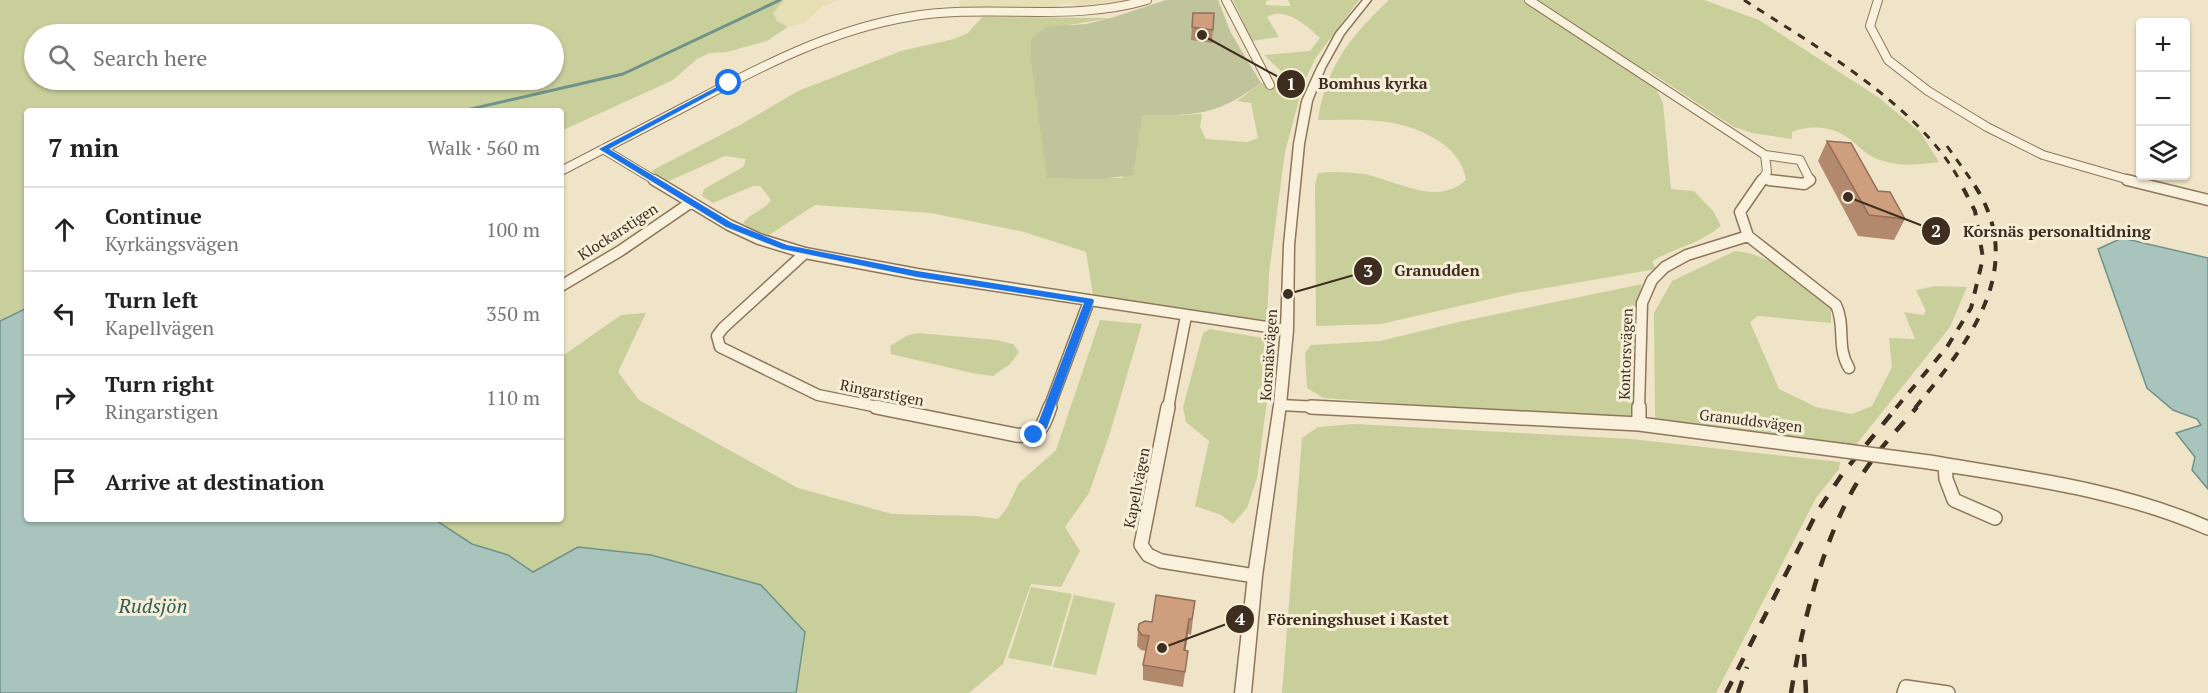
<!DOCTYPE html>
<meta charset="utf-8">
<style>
body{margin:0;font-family:"PT Serif",serif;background:#f2f2f2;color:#222}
.controls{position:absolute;right:18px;top:18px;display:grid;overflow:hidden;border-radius:6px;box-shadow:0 2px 4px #0004}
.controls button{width:54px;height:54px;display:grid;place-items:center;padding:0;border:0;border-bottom:2px solid #e0e0e0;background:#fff;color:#222;font:30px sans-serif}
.stop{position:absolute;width:18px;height:18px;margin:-14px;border:4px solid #1a73e8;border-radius:50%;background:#fff}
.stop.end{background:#1a73e8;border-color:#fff;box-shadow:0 2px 6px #0008}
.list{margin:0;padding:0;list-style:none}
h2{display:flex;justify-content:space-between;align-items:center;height:78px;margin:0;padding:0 24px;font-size:26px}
h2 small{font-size:20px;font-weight:400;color:#767676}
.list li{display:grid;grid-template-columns:39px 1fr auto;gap:18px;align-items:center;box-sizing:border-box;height:84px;padding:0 24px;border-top:2px solid #e0e0e0}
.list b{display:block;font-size:22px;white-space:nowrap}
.list p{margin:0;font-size:20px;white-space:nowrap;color:#767676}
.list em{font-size:20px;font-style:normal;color:#767676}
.icon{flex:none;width:33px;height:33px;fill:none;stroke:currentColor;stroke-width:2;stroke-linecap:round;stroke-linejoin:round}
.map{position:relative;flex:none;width:2208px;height:693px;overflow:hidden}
.search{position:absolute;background:#fff;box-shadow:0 2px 4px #0004;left:24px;top:24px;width:540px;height:66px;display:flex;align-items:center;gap:15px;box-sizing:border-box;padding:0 21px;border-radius:33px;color:#767676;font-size:22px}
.panel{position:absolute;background:#fff;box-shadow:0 2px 4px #0004;left:24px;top:108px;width:540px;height:414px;border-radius:6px}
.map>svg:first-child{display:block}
.farmland{fill:#e6deb5}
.green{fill:#c9cf9b;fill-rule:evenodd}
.cemetery{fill:#bfc49a}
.water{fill:#a9c4bc;stroke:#6f938a;stroke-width:1.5}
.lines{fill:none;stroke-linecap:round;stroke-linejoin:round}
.stream{stroke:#6f938a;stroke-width:3}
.minor-far2-casing{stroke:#8d765c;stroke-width:10}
.minor-far1-casing{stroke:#8d765c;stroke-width:13}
.minor-casing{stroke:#8d765c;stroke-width:16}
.tertiary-casing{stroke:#8d765c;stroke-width:3}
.minor-far2{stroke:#faf1dc;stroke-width:8}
.minor-far1{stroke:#faf1dc;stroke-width:10}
.minor{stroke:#faf1dc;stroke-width:13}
.tertiary{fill:#faf1dc;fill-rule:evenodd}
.rail-far2{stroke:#3d2e20;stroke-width:3;stroke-dasharray:8 8;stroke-linecap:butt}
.rail-far1{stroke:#3d2e20;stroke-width:4;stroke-dasharray:10 10;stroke-linecap:butt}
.rail{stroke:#3d2e20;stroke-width:4.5;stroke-dasharray:13 13;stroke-linecap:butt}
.minor-bridge-casing{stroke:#8d765c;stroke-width:16;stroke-linecap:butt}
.minor-bridge{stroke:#faf1dc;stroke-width:13}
.wall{fill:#b2896c}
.shaded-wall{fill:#916f58}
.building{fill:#cf9f7d;stroke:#916f58;stroke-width:1.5}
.route{fill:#1a73e8}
.labels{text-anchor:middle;stroke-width:6;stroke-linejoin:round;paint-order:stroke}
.street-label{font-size:15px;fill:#3d2e20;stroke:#f7eed8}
.near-water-label{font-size:20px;font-style:italic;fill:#2f5d5a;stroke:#f7eed8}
.leader{fill:none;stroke:#3d2e20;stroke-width:2}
.callout-dot{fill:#3d2e20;stroke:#f7eed8;stroke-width:2}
.mark-label{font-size:18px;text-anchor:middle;font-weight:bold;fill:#fff}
.callout-label{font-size:16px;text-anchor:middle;font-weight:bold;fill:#3d2e20;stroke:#f7eed8;stroke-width:6;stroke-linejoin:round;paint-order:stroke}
</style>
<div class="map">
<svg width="2208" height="693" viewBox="0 0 2208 693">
<rect width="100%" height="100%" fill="#f0e4c8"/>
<path class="farmland" d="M 784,0 L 839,0 L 822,7 L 803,24 L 788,27 L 777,21 L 773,13 Z
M 960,0 L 1141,0 L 1085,10 L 1071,3 L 1062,3 L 1053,9 L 959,9 Z"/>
<path class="green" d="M 0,0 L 784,0 L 773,13 L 777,21 L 788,27 L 767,41 L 727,52 L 710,53 L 697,59 L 673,80 L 561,131 L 561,111 L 27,111 L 27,308 L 0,321 ZM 34,34 L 554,34 L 554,80 L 34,80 Z
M 1233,0 L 1270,0 L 1266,1 L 1266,5 L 1291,6 L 1288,0 L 1359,0 L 1315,59 L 1303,85 L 1285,152 L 1269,273 L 1267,323 L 1185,312 L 1093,295 L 1086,252 L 1024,232 L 931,213 L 815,205 L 769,235 L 756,232 L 743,223 C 751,213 764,210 771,200 L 760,186 L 753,186 L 713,203 L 702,196 L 704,189 L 743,167 L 746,159 L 725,156 L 669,181 L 651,171 L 740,125 L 798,91 L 901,51 L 954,39 L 968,33 L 982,17 L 1111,18 L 1069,25 L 1047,178 L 1122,178 L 1142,116 L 1202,114 L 1200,127 L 1206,139 L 1247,142 L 1258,138 L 1251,103 L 1237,101 L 1261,83 L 1280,83 L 1283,73 L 1264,55 L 1310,51 L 1320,38 C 1307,26 1286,6 1267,17 L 1279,37 L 1252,41 Z
M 1389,0 L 1704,0 L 1759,20 L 1878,97 L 1920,132 L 1939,162 C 1918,165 1895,167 1875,158 C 1863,153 1856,142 1845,136 C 1830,126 1808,125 1792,132 L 1792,139 L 1752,133 L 1734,127 L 1647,70 L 1663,103 L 1671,189 L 1694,191 L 1713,211 L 1721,226 C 1701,243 1675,248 1652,261 L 1656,269 L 1516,293 L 1381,324 L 1316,326 L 1315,185 L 1318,173 C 1333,171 1349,172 1364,174 C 1396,180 1437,207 1466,180 C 1461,142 1412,124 1379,121 C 1359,119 1338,120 1318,120 C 1326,66 1351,36 1389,0 Z
M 1735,251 C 1774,254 1801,284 1831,307 L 1831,323 L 1758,316 L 1750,322 L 1779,389 L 1816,407 L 1852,414 L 1872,406 L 1892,367 L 1889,338 L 1915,339 L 1904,312 L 1923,315 L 1926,311 L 1916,290 L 1935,286 L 1967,287 L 1950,327 L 1855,446 L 1655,418 L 1654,313 L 1672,281 Z
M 1642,284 L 1636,309 L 1632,420 L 1323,398 L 1307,388 L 1305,353 L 1311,345 L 1380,341 L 1459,322 Z
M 646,313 L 618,372 L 639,400 L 798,488 L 892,514 L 976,516 L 998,519 L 1007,508 L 1019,483 L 1056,450 L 1100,320 L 1142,324 L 1110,433 L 1089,493 L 1065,527 L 1080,551 L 1061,587 L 1031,584 L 1003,664 L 969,693 L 796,693 L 805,632 L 651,555 L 579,547 L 533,572 L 508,555 L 472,544 L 434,519 L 561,519 L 561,357 L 621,315 Z
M 1210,329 L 1263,338 L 1274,346 L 1257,478 L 1247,508 L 1233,524 L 1221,515 L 1195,506 L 1209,441 L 1186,422 L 1183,407 L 1203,333 Z
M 919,333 L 996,340 L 1013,344 L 1019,352 L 1010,364 L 993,376 L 972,373 L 891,354 L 890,346 L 908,335 Z
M 1354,424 L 1631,439 L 1840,462 L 1839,469 L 1816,498 L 1716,693 L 1282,693 L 1302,438 L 1318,427 Z
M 1031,587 L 1072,594 L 1051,666 L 1008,658 Z
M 1074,595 L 1115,603 L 1096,675 L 1053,667 Z"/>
<path class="cemetery" d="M 1166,0 L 1218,0 L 1231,33 L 1261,83 C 1214,117 1198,114 1142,116 L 1133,175 L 1102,179 L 1047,178 L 1031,60 L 1031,39 L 1046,27 L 1086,24 L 1111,18 Z"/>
<path class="water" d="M 2122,238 L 2208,258 L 2208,489 L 2192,470 L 2195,457 L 2176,433 L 2201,425 L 2197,419 L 2173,410 L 2147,388 L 2098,249 Z
M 27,308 L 27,519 L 434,519 L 472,544 L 508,555 L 533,572 L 578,547 L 651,555 L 761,585 L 805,632 L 796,693 L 0,693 L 0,321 Z"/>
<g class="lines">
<path class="stream" d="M 462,111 L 623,74 L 780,0"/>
<g class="minor-far2-casing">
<path id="minor-far2" d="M 1226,0 L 1270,85
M 1529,0 L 1765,155 L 1800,160 L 1810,180 L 1808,181
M 1878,0 L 1870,26 L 1888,60 L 1928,91 L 1987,127 L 2043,155 L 2133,181
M 603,149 L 656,181
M 561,171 C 605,148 650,125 694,102 C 762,66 831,30 908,17 C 988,3 1070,23 1147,0
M 1764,179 L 1781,181
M 1761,181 L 1767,172 L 1765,155"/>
</g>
<g class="minor-far1-casing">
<path id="minor-far1" d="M 654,180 L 729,225 L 759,239 L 805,253 L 917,274 L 1287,330
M 1769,180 L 1804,184 L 1810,180
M 2127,180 L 2208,200
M 1748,236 L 1836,305 C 1846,326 1836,347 1849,368
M 1748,236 L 1740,212 L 1762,180
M 805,253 L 723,328 L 717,336 L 720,347 L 818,395 L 883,408
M 561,286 L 620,251 L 690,203
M 1280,405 L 1339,408
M 1049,408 L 1089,301
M 1168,408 L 1186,316
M 1639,408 L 1642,303 L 1652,280 L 1665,267 L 1687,255 L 1748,236"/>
</g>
<g class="minor-casing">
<path id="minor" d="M 876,407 L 1016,435 C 1041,437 1042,428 1050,407
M 1168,407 L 1141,545 L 1148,555 L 1161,561 L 1255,576
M 1311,407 L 1639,424 L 1846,451
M 1639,424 L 1639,407
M 1929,462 C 2024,478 2119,489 2208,528
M 1945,465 L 1946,479 L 1954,500 L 1995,518
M 1904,693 L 1906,687 L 1948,693"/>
</g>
<g class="tertiary-casing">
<path id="tertiary" d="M 1363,0 L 1371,0 L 1344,34 L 1325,68 L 1312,101 L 1304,144 L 1294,245 L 1293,330 L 1286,405 L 1262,576 L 1251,693 L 1235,693 L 1248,576 L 1274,405 L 1281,330 L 1284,245 L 1294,144 L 1302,101 L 1317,68 L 1336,33 Z"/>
</g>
<use href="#minor-far2" class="minor-far2"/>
<use href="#minor-far1" class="minor-far1"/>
<use href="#minor" class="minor"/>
<use href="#tertiary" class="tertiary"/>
<path class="rail-far2" d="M 1744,0 C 1815,46 1919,105 1960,181
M 1947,146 L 1972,181"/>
<path class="rail-far1" d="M 1896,408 L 1947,347 L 1971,308 L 1983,258 L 1975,211 L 1959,180
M 1915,408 C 1970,341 2031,265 1971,180"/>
<path class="rail" d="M 1804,654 L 1806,693
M 1726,693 L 1817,512 L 1843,473 L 1897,407
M 1738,693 L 1747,667
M 1791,693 C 1802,625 1824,532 1862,475 C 1877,451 1898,429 1917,407"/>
<g class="minor-bridge-casing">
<path id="minor-bridge" d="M 1846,451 L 1929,462"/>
</g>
<use href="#minor-bridge" class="minor-bridge"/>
</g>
<path class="wall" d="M 1193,13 L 1214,13 L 1212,43 L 1191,40 Z
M 1827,141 L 1905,219 L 1894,240 L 1858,236 L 1818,161 Z
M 1195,601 L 1191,635 L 1188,634 L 1185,651 L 1186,666 L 1183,687 L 1143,680 L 1143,665 L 1146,651 L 1141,650 L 1137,646 L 1138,630 L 1152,622 Z"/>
<path class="shaded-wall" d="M 1189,619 L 1188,634 L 1183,666 L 1184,650 Z"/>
<path class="building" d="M 1193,13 L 1214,13 L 1213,30 L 1192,27 Z
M 1827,141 L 1851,143 L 1878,191 L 1890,192 L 1905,219 L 1869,215 Z
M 1156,595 L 1195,601 L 1192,619 L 1189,619 L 1184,650 L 1188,651 L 1185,672 L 1143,665 L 1149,636 L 1142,635 L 1138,630 L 1139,624 L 1145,621 L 1152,622 Z"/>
<path class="route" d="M 726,82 L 732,83 L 609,149 L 732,223 L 787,245 L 917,271 L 1093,299 L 1094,301 L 1047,428 L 1037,438 L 1030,438 L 1028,435 L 1037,426 L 1084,303 L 917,277 L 782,249 L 726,227 L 599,149 Z"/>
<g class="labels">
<g class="street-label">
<text transform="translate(618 232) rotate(-33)" y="5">Klockarstigen</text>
<text transform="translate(1626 354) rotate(-88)" y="5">Kontorsvägen</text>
<text transform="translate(1269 355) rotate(-86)" y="5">Korsnäsvägen</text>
<text transform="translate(882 393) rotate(11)" y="5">Ringarstigen</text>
<text transform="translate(1751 421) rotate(7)" y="5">Granuddsvägen</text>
<text transform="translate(1137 488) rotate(-79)" y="5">Kapellvägen</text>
</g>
<g class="near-water-label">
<text x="153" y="613">Rudsjön</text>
</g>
</g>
<path class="leader" d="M1202 35L1291 84M1848 197L1936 231M1288 294L1368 271M1162 648L1240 619"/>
<g class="callout-dot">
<circle cx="1202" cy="35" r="6"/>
<circle cx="1848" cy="197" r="6"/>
<circle cx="1288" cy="294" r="6"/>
<circle cx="1162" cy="648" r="6"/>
<circle cx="1291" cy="84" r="15"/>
<circle cx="1936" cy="231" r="15"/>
<circle cx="1368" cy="271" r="15"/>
<circle cx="1240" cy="619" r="15"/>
</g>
<g class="mark-label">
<text x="1291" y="90">1</text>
<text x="1936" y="237">2</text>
<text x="1368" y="277">3</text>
<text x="1240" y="625">4</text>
</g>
<g class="callout-label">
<text x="1373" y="89">Bomhus kyrka</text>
<text x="2057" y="237">Korsnäs personaltidning</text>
<text x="1437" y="276">Granudden</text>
<text x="1358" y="625">Föreningshuset i Kastet</text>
</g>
</svg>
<div class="controls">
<button>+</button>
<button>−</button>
<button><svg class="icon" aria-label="layers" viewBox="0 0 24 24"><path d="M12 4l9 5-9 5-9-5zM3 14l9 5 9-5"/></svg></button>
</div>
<div class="stop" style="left:729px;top:83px"></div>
<div class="stop end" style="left:1034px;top:435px"></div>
<div class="search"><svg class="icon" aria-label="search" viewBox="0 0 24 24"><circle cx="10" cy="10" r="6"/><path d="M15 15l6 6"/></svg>Search here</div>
<section class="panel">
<h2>7 min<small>Walk · 560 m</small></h2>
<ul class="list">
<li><svg class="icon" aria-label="ahead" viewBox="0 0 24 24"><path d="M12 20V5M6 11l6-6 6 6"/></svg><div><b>Continue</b><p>Kyrkängsvägen</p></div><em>100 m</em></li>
<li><svg class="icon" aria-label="left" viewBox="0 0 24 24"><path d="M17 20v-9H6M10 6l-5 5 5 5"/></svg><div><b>Turn left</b><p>Kapellvägen</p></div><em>350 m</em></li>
<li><svg class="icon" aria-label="right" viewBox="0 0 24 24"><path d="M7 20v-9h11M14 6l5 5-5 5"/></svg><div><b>Turn right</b><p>Ringarstigen</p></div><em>110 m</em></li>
<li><svg class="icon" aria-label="arrive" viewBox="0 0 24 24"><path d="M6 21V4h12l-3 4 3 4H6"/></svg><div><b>Arrive at destination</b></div></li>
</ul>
</section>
</div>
